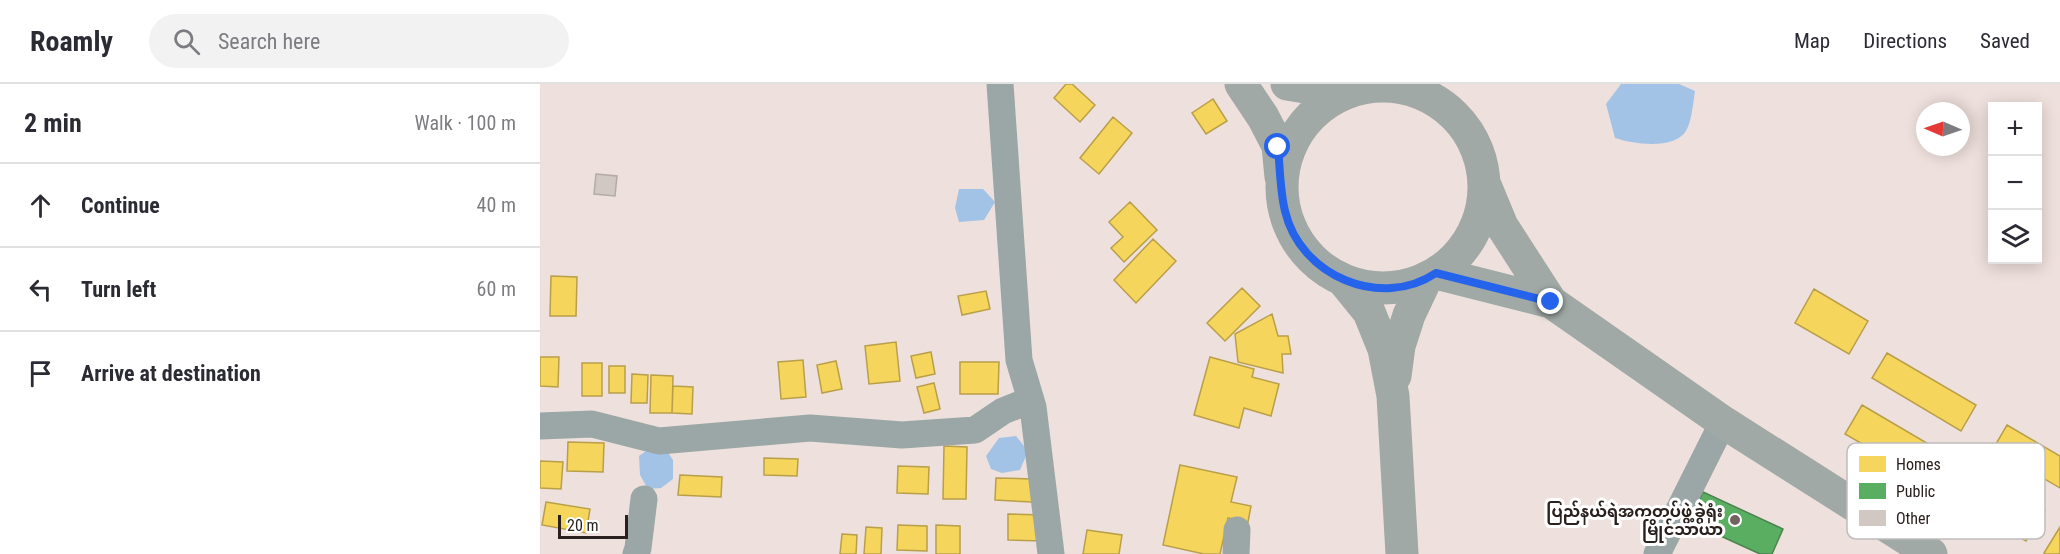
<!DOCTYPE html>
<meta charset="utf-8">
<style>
body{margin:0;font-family:"Roboto Condensed","Noto Sans Myanmar",sans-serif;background:#f2f2f3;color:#2b2b33}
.controls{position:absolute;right:18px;top:18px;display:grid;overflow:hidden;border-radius:0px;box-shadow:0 3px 15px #0003}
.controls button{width:54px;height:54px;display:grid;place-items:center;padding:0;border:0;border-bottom:2px solid #e1e1e2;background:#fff;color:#2b2b33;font:30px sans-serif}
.compass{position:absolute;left:1376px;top:18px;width:54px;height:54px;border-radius:50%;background:#fff;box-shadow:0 3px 15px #0003;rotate:272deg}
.scale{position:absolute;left:18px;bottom:15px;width:70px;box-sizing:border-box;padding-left:6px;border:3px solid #2a211e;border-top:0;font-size:16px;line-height:21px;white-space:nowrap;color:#2a211e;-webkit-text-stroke:4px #fff;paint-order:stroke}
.stop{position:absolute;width:18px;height:18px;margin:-14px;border:4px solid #2563eb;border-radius:50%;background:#fff}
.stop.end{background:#2563eb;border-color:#fff;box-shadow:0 2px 6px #0008}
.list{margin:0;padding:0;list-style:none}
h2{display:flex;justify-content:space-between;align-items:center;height:78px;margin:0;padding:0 24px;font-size:26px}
h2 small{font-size:20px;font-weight:400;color:#7c7c81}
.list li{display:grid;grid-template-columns:39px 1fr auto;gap:18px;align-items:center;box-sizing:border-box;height:84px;padding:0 24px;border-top:2px solid #e1e1e2}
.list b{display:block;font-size:22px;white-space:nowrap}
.list em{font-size:20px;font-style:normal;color:#7c7c81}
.icon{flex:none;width:33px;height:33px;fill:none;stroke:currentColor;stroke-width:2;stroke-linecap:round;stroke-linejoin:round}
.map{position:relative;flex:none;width:1520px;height:470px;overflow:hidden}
header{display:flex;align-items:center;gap:36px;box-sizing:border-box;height:84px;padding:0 30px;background:#fff;border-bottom:2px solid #e1e1e2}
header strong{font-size:28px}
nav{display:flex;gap:33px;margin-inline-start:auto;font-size:21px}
.search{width:420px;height:54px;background:#f2f2f3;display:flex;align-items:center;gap:15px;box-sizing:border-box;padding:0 21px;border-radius:33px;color:#7c7c81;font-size:22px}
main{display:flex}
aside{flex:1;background:#fff}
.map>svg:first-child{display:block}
.water{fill:#a3c3e6}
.homes{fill:#f6d55c;stroke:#b99f49;stroke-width:1.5}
.public{fill:#5aae61;stroke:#4c844d;stroke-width:1.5}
.building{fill:#d1c8c3;stroke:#b3aba5;stroke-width:1.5}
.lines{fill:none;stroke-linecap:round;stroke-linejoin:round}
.minor{stroke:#9aa7a6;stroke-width:27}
.major{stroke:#a0a9a6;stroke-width:33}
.route{stroke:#2563eb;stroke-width:8}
.poi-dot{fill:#6f6460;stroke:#fff;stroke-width:2}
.labels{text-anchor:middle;stroke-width:6;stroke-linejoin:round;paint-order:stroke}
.poi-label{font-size:16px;font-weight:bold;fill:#2a211e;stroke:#fff;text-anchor:end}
.key{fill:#fff;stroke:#bfbcbc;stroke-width:1.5}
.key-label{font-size:16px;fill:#2a211e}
</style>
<header>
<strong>Roamly</strong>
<div class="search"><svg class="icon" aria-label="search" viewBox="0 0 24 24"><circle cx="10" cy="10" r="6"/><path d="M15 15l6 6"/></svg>Search here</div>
<nav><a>Map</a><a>Directions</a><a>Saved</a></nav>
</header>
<main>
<aside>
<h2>2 min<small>Walk · 100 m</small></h2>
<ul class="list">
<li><svg class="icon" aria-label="ahead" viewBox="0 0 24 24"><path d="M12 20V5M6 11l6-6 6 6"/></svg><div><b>Continue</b></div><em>40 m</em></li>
<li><svg class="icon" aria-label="left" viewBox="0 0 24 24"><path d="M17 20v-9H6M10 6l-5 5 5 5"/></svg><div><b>Turn left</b></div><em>60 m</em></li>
<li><svg class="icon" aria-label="arrive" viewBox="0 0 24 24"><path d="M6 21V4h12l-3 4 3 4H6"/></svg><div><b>Arrive at destination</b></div></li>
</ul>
</aside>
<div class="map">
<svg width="1520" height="470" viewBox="0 0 1520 470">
<rect width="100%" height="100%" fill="#eee0dc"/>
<path class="water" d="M 1081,0 L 1139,0 L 1155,7 C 1153,19 1152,35 1147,45 C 1136,67 1093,60 1075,54 L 1066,20 Z
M 419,105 L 443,105 L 455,118 L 444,136 L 419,138 L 415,124 Z
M 476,352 L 488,367 L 480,386 L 462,389 L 451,385 L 446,372 L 459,354 Z
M 123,361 L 133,376 L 133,395 L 121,404 L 108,405 L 100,391 L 99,372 L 109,365 Z"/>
<path class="homes" d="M 526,0 L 532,0 L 555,21 L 540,38 L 514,14 Z
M 673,15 L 687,37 L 666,50 L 652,29 Z
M 573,33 L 592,49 L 559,90 L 540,74 Z
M 590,118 L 617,146 L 584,178 L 571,164 L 583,153 L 569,138 Z
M 613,155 L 636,177 L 596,219 L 574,196 Z
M 11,192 L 37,193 L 36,232 L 10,232 Z
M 702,204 L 720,222 L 685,257 L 667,239 Z
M 1274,205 L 1328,237 L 1309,270 L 1255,239 Z
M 446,207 L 450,225 L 422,231 L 418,212 Z
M 732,230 L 738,252 L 748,252 L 751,270 L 742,270 L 743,289 L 698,278 L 695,250 Z
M 356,258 L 360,297 L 329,300 L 325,262 Z
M 391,268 L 395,290 L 376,294 L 371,272 Z
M 1347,269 L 1436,321 L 1421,347 L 1332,294 Z
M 0,273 L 19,273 L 18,303 L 0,302 Z
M 670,273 L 714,285 L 712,293 L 739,300 L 731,332 L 704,324 L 699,344 L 654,331 Z
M 263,276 L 266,313 L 241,315 L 238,278 Z
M 296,277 L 302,305 L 282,309 L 277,281 Z
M 420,278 L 459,278 L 458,310 L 420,310 Z
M 42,279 L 62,279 L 62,312 L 42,312 Z
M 69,282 L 85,282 L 85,309 L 69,309 Z
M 92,290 L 108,291 L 107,319 L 91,319 Z
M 111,291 L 133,292 L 132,329 L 110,329 Z
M 394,299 L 400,325 L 384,329 L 377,303 Z
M 133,302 L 153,303 L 152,330 L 132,329 Z
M 1322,321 L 1436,388 L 1419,416 L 1305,350 Z
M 1467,341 L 1520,372 L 1520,404 L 1453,365 Z
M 28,358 L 64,359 L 63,388 L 27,387 Z
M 404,362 L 427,363 L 426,415 L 403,415 Z
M 224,374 L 258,375 L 257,392 L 224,391 Z
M 0,377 L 23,378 L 21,405 L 0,404 Z
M 640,381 L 697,393 L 691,418 L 711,422 L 708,438 L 688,434 L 680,470 L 664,470 L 623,461 Z
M 358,382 L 389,383 L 388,410 L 357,409 Z
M 140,391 L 182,393 L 181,413 L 138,411 Z
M 1448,392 L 1505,426 L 1486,457 L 1430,424 Z
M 456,394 L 493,395 L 492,418 L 455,416 Z
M 6,418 L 50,425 L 46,449 L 2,441 Z
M 468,430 L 502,431 L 502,457 L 468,456 Z
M 358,441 L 387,442 L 387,467 L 357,466 Z
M 396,441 L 420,442 L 420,470 L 396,470 Z
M 326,443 L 342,444 L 341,470 L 324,470 Z
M 1520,443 L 1520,470 L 1506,470 L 1504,469 Z
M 547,446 L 582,451 L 579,470 L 543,470 Z
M 302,450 L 317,451 L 316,470 L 300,470 Z"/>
<path class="public" d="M 1163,408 L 1243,445 L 1232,470 L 1220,470 L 1150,438 Z"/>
<path class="building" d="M 56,90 L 77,92 L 75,112 L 54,110 Z"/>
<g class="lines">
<path class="minor" d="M 460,0 L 479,276 L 493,323 L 511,470
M 0,342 L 52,340 L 119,357 L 270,344 L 362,351 L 435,346 L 463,327 L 491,316
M 96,470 L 98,464 L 104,415
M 696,470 L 697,446
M 1117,470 L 1183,338"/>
<path class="major" d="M 701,0 L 723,33 L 738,62 L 741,93
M 747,0 L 777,5 L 813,6
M742 103a101 101 0 1 1 202 0a101 101 0 1 1-202 0Z
M 945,101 L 962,142 L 1011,218
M 896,189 L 1011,218 L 1183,338 L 1391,470
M 803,196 L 829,228 L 844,265 L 853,312 L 862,470
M 855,292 L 859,262 L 869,231 L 886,195"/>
</g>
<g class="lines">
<path class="route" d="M 738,63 C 740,84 740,107 745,127 C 760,192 841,226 896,189 L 1011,218"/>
</g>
<circle class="poi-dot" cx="1195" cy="436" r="6"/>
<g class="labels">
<g class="poi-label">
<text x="1183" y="433">ပြည်နယ်ရဲအကူတပ်ဖွဲ့ခွဲရုံး<tspan x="1183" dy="18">မြိုင်သာယာ</tspan></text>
</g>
</g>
<rect x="1307" y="359" width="198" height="96" rx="9" class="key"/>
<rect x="1319" y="372" width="27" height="16" fill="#f6d55c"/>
<rect x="1319" y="399" width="27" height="16" fill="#5aae61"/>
<rect x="1319" y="426" width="27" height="16" fill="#d1c8c3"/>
<g class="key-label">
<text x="1356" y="386">Homes</text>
<text x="1356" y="413">Public</text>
<text x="1356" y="440">Other</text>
</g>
</svg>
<div class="controls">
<button>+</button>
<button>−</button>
<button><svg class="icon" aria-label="layers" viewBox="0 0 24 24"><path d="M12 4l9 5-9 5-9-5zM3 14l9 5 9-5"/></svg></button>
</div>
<svg class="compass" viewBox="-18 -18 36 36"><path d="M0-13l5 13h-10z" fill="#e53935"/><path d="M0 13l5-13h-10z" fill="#7c7c81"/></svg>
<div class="scale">20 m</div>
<div class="stop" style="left:738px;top:63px"></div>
<div class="stop end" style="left:1011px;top:218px"></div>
</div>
</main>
